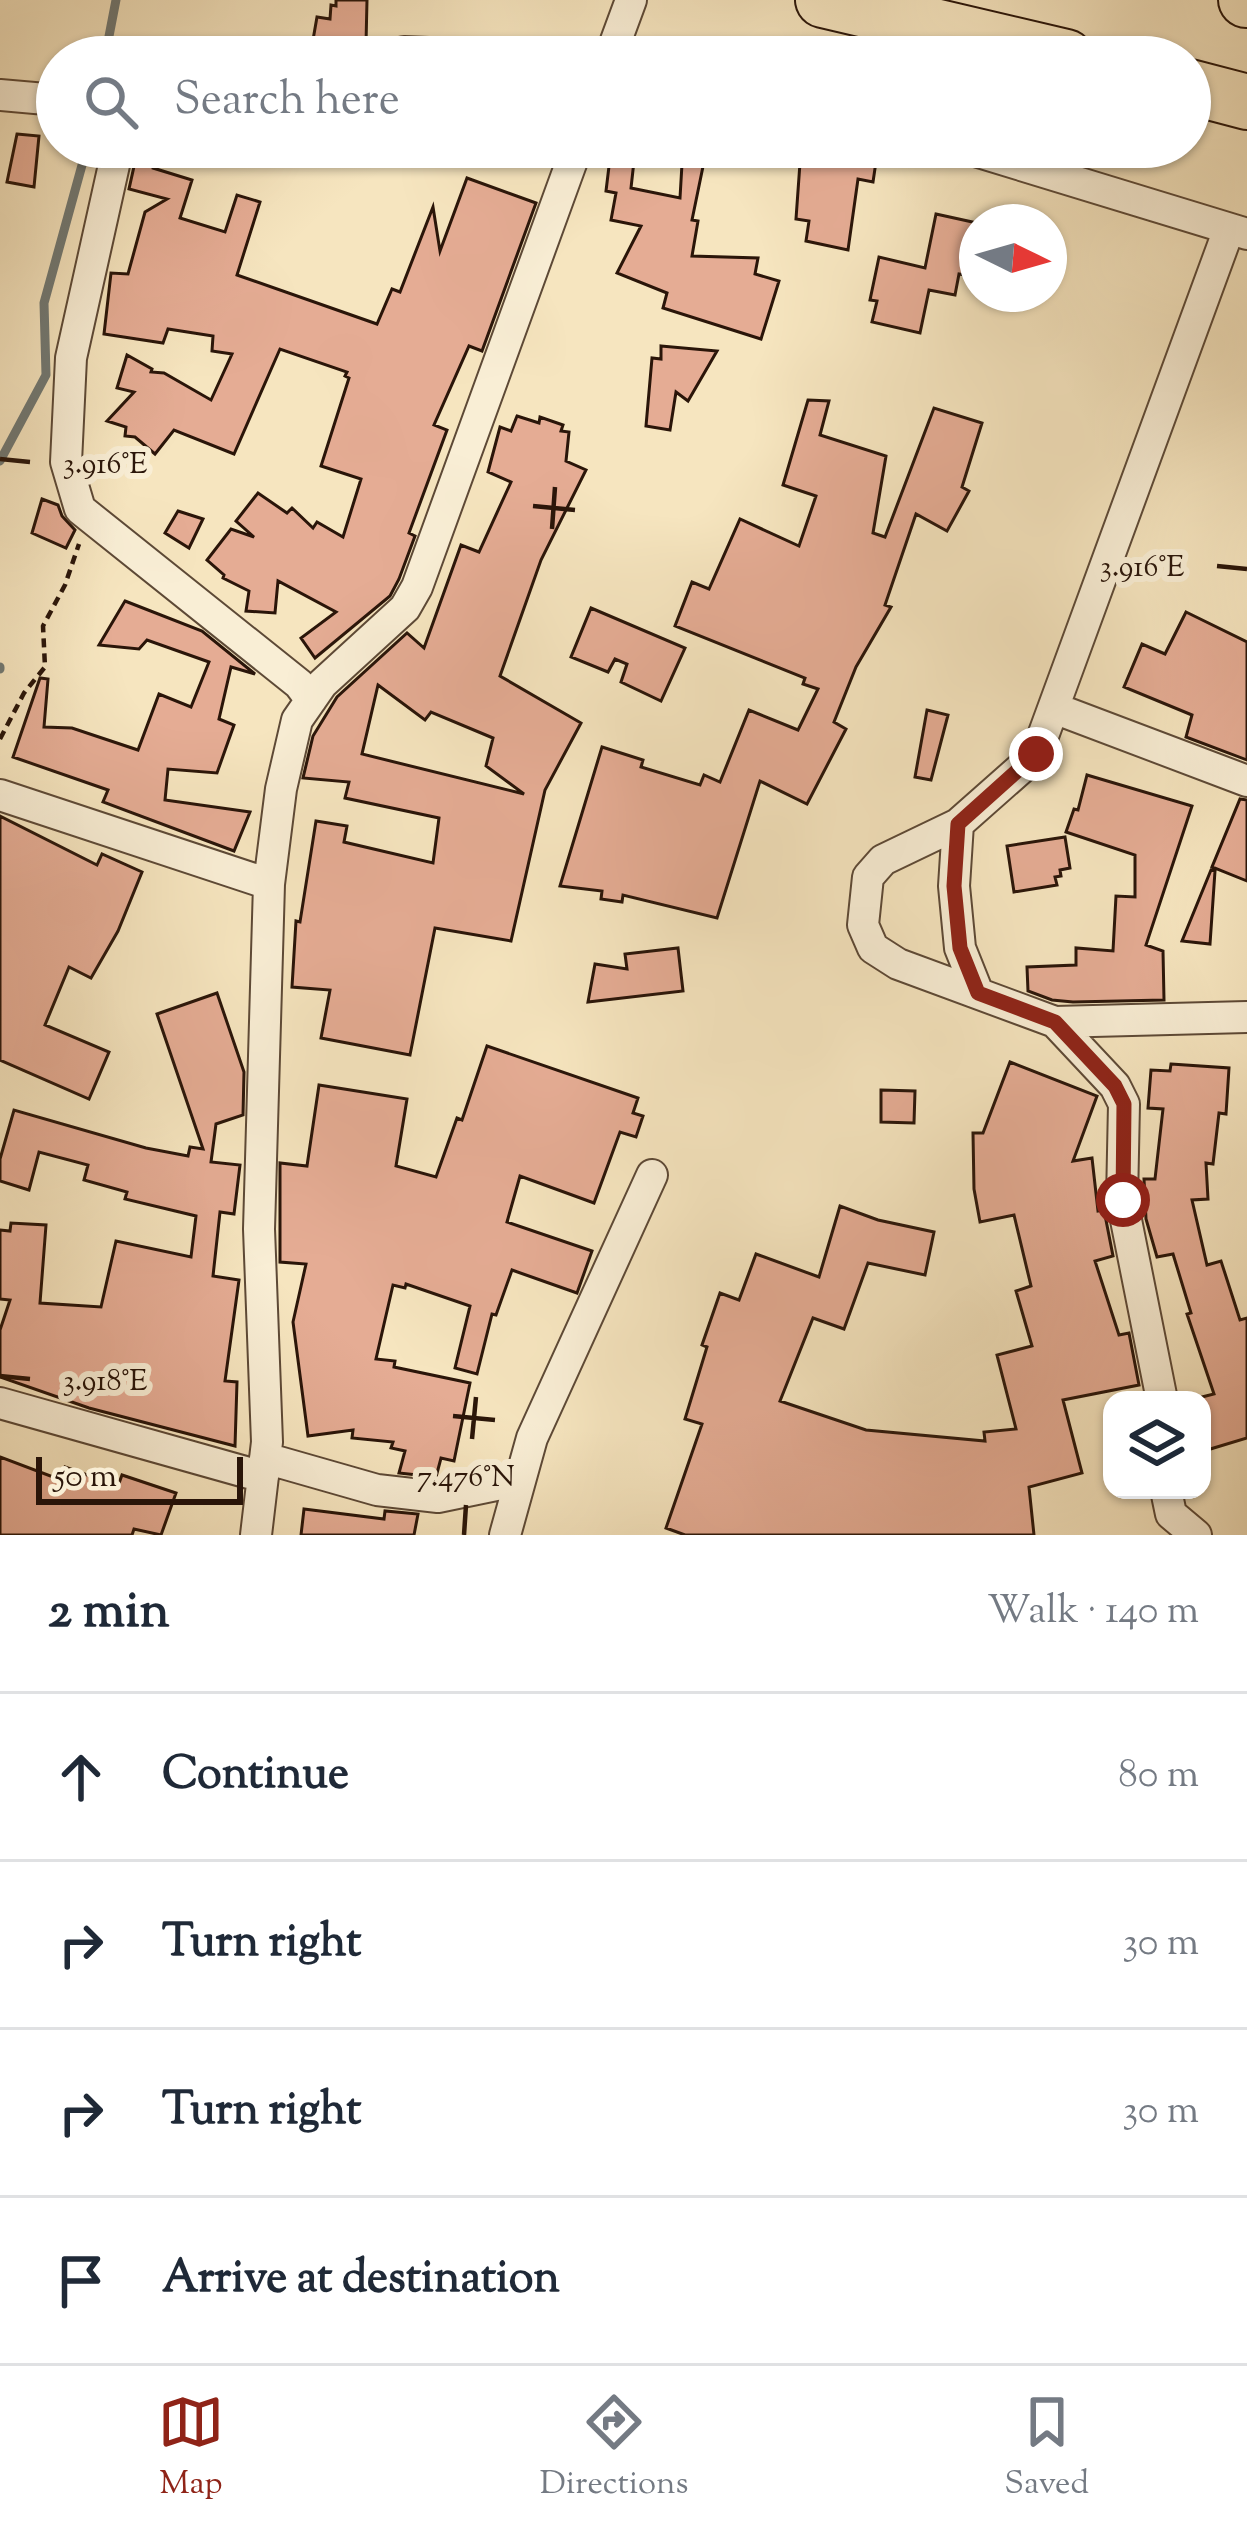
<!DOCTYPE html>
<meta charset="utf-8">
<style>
body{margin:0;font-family:"Sorts Mill Goudy",serif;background:#f6f6f7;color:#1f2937}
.controls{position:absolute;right:36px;bottom:36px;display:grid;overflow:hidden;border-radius:24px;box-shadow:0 3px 9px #0004}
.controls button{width:108px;height:108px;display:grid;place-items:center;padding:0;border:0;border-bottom:3px solid #e0e1e3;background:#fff;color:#1f2937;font:60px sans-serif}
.compass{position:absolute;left:959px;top:204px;width:108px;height:108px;border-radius:50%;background:#fff;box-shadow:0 3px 9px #0004;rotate:95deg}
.scale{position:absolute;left:36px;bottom:30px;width:207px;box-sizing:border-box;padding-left:12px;border:6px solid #2a1509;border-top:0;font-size:33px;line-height:42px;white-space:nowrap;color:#2a1509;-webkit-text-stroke:9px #f9eed5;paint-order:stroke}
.stop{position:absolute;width:36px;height:36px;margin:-27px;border:9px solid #8f2418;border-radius:50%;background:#fff}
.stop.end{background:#8f2418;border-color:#fff;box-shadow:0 3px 12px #0008}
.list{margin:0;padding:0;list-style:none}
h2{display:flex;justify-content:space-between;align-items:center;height:156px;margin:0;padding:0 48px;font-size:51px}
h2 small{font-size:39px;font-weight:400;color:#747a83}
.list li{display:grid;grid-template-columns:78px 1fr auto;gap:36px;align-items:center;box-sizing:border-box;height:168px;padding:0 48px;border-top:3px solid #e0e1e3}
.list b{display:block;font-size:45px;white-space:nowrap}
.list em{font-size:39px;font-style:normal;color:#747a83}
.icon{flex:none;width:66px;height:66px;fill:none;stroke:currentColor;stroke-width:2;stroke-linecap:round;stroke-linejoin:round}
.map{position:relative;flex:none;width:1247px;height:1535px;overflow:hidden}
.search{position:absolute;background:#fff;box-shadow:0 3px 9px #0004;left:36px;right:36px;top:36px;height:132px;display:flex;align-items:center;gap:30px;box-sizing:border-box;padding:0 42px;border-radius:66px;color:#747a83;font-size:45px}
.sheet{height:828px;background:#fff}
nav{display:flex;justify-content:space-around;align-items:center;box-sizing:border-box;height:168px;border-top:3px solid #e0e1e3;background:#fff;font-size:33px;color:#747a83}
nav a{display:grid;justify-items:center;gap:6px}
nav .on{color:#8f2418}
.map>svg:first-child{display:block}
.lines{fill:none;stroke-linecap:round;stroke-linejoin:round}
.stream{stroke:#717974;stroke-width:9}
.building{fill:#e5ac94;stroke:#2a1509;stroke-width:3;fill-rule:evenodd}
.street-casing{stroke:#5d4936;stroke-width:34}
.highway-casing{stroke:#2a1509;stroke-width:58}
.path{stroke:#2a1509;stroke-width:4.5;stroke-dasharray:9 6;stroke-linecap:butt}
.street{stroke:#f9eed5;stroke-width:30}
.highway{stroke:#f6e5bf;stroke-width:54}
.route{stroke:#8f2418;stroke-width:15}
.ticks{fill:none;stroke:#2a1509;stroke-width:4.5}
.ticks-label{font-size:30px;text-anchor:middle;fill:#2a1509;stroke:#f9eed5;stroke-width:12;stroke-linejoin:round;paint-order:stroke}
</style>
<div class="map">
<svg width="1247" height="1535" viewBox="0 0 1247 1535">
<rect width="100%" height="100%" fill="#f6e5bf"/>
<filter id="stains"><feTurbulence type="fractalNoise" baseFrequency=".00167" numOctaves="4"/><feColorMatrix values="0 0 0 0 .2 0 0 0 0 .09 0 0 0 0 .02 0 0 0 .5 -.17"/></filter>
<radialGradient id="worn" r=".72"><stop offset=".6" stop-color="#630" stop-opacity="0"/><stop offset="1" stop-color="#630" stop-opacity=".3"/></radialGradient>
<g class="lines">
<path class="stream" d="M 105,57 L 116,0
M 0,461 L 46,375 L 44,303 L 87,147
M 0,667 L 0,669"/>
</g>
<path class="building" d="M 336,0 L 367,0 L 366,44 L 360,44 L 357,57 L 310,57 L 317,17 L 330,19 L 331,5 L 336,6 Z
M 17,134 L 39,136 L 34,187 L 7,182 Z
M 683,147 L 707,147 L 692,220 L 698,221 L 692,256 L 758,258 L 755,274 L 779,281 L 761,339 L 663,308 L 667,293 L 617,273 L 641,226 L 611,220 L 616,193 L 606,191 L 610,158 L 634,161 L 631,188 L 680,198 Z
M 825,147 L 857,147 L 857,152 L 877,155 L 873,182 L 858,179 L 848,250 L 806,241 L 809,221 L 796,219 L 801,149 L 824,151 Z
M 152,152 L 153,168 L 192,180 L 180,218 L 225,232 L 237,195 L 260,202 L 237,275 L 377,324 L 392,289 L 400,292 L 433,207 L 440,251 L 467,178 L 536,203 L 482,351 L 469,346 L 434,425 L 447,430 L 409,533 L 415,536 L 399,579 L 390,596 L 315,658 L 301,638 L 336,612 L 278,581 L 275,613 L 246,611 L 249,591 L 223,578 L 224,575 L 207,560 L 231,529 L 254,537 L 236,521 L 258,493 L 287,513 L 292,508 L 313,528 L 317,522 L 343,537 L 361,479 L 321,466 L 349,378 L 345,376 L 347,372 L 280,349 L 234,454 L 174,430 L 155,454 L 135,437 L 125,436 L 126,427 L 107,421 L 134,392 L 117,388 L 127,355 L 152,369 L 151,372 L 164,373 L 211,400 L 232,354 L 212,351 L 213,336 L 168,329 L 163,343 L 104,334 L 111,273 L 128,274 L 145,212 L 167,199 L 129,189 L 137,153 Z
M 936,214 L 977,223 L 977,277 L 959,274 L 955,295 L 929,290 L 920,333 L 872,322 L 877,301 L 870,300 L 879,257 L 925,268 Z
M 661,346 L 717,351 L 688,401 L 676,392 L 670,430 L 646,426 L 652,358 L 661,359 Z
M 808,400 L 829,401 L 820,435 L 886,456 L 873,533 L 885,537 L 934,408 L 982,423 L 962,487 L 969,491 L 947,531 L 916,514 L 885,605 L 891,607 L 856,667 L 834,722 L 846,729 L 807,804 L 760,781 L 717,918 L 623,895 L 622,902 L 601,899 L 602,891 L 560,886 L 602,747 L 643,760 L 641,767 L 700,785 L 704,775 L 720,782 L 749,710 L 798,730 L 818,689 L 803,684 L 805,678 L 675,626 L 692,582 L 709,589 L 740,519 L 799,546 L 816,496 L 783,485 Z
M 517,416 L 539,423 L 540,417 L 563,425 L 561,431 L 569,432 L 566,461 L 586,470 L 541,560 L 500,676 L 581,723 L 545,790 L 511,941 L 435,928 L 410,1055 L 321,1038 L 330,990 L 292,987 L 296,921 L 300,922 L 316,821 L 347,826 L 344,842 L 433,863 L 439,818 L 345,798 L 349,782 L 303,778 L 313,736 L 337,697 L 407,633 L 424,648 L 461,545 L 479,552 L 511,482 L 488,472 L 500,427 L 511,431 ZM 378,685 L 425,720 L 431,712 L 493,738 L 486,766 L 524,794 L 362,754 Z
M 42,499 L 58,505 L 62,516 L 75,530 L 66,548 L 32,533 Z
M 178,511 L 203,519 L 189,548 L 165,533 Z
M 125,601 L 202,631 L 255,674 L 231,667 L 219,719 L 234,725 L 217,773 L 168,769 L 165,800 L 250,812 L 234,851 L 103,802 L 108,790 L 13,757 L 40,678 L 48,679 L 44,727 L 72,728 L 138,750 L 159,694 L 191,707 L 209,662 L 147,640 L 139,649 L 99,645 Z
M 591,608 L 685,648 L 661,701 L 621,682 L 627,664 L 615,659 L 608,672 L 571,657 Z
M 1186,612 L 1247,642 L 1247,760 L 1186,737 L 1192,715 L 1124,687 L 1142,644 L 1165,654 Z
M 927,710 L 948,715 L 931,780 L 915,777 Z
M 1087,775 L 1192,806 L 1146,945 L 1163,951 L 1164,1000 L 1073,1002 L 1052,1000 L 1028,991 L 1027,967 L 1076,965 L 1076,948 L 1113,951 L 1116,896 L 1135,897 L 1135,855 L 1066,832 L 1074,809 L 1078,810 Z
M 1240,799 L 1247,800 L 1247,881 L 1212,867 Z
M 0,816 L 97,865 L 102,854 L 142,872 L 118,931 L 91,978 L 69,967 L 45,1025 L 109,1052 L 89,1099 L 0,1060 Z
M 1065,837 L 1070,868 L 1060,870 L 1061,876 L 1055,877 L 1057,885 L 1014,892 L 1007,846 Z
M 1211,870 L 1215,871 L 1210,944 L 1182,941 Z
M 678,948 L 683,991 L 588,1002 L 595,964 L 627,969 L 625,954 Z
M 217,993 L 244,1072 L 243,1115 L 216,1124 L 211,1162 L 240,1165 L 234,1214 L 220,1212 L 213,1276 L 239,1280 L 225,1381 L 237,1382 L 235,1446 L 89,1408 L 0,1377 L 0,1330 L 10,1300 L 0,1299 L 0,1230 L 10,1231 L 11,1223 L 46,1225 L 40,1303 L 101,1307 L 116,1241 L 191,1257 L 196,1216 L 125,1199 L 127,1192 L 84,1180 L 88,1165 L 39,1152 L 29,1190 L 0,1181 L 0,1159 L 14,1110 L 146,1148 L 188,1156 L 190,1147 L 203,1149 L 157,1014 Z
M 487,1046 L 638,1098 L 633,1113 L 643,1116 L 636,1137 L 620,1132 L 594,1203 L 520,1176 L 507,1222 L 592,1251 L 577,1293 L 512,1270 L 496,1315 L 492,1314 L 477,1374 L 455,1368 L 470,1306 L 406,1284 L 405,1288 L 393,1285 L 376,1359 L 395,1361 L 394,1367 L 470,1383 L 454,1461 L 441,1458 L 436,1477 L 399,1473 L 405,1451 L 391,1448 L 393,1442 L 352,1438 L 353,1430 L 308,1436 L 293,1322 L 306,1264 L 280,1262 L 280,1163 L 307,1166 L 319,1085 L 407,1099 L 396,1166 L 436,1177 L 457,1118 L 462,1120 Z
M 1010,1062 L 1097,1096 L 1073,1161 L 1092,1158 L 1098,1211 L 1104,1210 L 1113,1256 L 1095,1261 L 1119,1335 L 1129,1333 L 1139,1385 L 1063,1400 L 1082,1473 L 1029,1487 L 1034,1535 L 685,1535 L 666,1528 L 702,1424 L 685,1419 L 707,1347 L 702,1345 L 720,1293 L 739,1300 L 756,1254 L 819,1277 L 840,1206 L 878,1220 L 934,1232 L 925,1275 L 868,1263 L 844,1329 L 813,1318 L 780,1401 L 866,1430 L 985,1441 L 984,1432 L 1016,1429 L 997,1355 L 1032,1346 L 1016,1291 L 1031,1286 L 1014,1215 L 980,1222 L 974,1189 L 973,1133 L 983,1133 Z
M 1171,1064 L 1229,1068 L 1226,1114 L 1219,1113 L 1213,1164 L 1206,1163 L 1208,1199 L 1192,1200 L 1207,1265 L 1221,1261 L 1240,1320 L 1247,1318 L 1247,1438 L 1207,1450 L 1202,1430 L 1202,1397 L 1214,1394 L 1187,1314 L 1191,1313 L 1173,1254 L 1157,1257 L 1146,1219 L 1144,1179 L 1155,1179 L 1163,1109 L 1148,1108 L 1151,1070 L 1170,1071 Z
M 881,1090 L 915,1091 L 914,1123 L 881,1122 Z
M 0,1457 L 61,1480 L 65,1467 L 118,1486 L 122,1475 L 176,1493 L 161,1535 L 134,1529 L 132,1535 L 0,1535 Z
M 304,1509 L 384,1519 L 385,1511 L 418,1514 L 414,1535 L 301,1535 Z"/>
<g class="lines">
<g class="street-casing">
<path id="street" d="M 382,57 L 404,52 L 525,57
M 530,57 L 618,57
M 610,57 L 631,0
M 0,95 L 57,100
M 118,147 L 71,358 L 66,462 L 80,509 L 299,684 L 311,700
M 962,147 L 1247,234
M 1229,229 L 1036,755 L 958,824 L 883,860 L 868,877 L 863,925 L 873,948 L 898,964 L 1055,1022 L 1247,1017
M 1054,708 L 1247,781
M 0,795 L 269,884
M 958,824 L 954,886 L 960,948 L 978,993
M 1055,1022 L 1115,1086 L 1124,1104 L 1122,1200 L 1162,1400
M 0,1403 L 263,1477
M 265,1458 L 377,1490 L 438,1497 L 520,1480
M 1166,1490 L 1171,1514 L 1196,1535
M 256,1535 L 267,1442 L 259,1229 L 269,884 L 281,789 L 297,720 L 322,684 L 405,608 L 417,587 L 577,147
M 505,1535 L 532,1438 L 652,1175"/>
</g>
<g class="highway-casing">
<path id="highway" d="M 823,0 L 1066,57
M 1246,0 L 1247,0
M 1190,87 L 1247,102"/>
</g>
<path class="path" d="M 0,739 L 24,693 L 45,667 L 43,626 L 65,585 L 79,544"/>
<use href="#street" class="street"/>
<use href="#highway" class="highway"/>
</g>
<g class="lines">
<path class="route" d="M 1036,754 L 958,824 L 954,886 L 960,948 L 978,993 L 1055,1022 L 1115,1086 L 1124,1104 L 1123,1200"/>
</g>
<path class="ticks" d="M 0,459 L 30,462M 533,506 L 575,510M 552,529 L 555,487M 1217,566 L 1247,569M 0,1376 L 30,1379M 453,1416 L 495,1420M 472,1439 L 476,1397M 464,1535 L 466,1505"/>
<g class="ticks-label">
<text x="105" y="473">3.916°E</text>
<text x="1142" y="576">3.916°E</text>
<text x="105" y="1390">3.918°E</text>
<text x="466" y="1486">7.476°N</text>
</g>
<rect width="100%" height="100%" filter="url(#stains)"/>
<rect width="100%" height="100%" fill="url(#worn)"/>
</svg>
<div class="controls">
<button><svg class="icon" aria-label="layers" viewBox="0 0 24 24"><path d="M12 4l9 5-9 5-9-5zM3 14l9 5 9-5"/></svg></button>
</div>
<svg class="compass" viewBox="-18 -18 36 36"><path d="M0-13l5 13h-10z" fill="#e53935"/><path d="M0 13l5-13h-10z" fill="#747a83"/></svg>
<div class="scale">50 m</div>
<div class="stop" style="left:1123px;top:1200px"></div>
<div class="stop end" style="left:1036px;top:754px"></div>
<div class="search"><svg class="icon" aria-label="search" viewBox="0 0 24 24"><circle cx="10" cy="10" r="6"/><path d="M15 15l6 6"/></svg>Search here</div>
</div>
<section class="sheet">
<h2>2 min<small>Walk · 140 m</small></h2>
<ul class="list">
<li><svg class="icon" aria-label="ahead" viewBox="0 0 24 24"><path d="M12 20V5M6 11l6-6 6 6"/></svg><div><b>Continue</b></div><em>80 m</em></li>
<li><svg class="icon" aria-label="right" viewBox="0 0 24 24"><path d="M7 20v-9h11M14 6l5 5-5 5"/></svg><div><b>Turn right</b></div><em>30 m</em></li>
<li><svg class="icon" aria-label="right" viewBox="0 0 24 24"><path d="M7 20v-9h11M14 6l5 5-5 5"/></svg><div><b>Turn right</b></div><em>30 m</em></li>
<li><svg class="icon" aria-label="arrive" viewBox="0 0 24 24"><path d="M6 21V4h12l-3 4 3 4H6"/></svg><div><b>Arrive at destination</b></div></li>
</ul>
</section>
<nav>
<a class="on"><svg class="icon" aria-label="map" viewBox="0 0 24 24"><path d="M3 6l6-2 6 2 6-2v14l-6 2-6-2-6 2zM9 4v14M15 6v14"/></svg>Map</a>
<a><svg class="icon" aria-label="directions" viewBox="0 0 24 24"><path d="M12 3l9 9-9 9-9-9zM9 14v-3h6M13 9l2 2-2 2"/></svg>Directions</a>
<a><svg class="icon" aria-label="saved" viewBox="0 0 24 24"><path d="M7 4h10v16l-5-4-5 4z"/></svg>Saved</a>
</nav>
